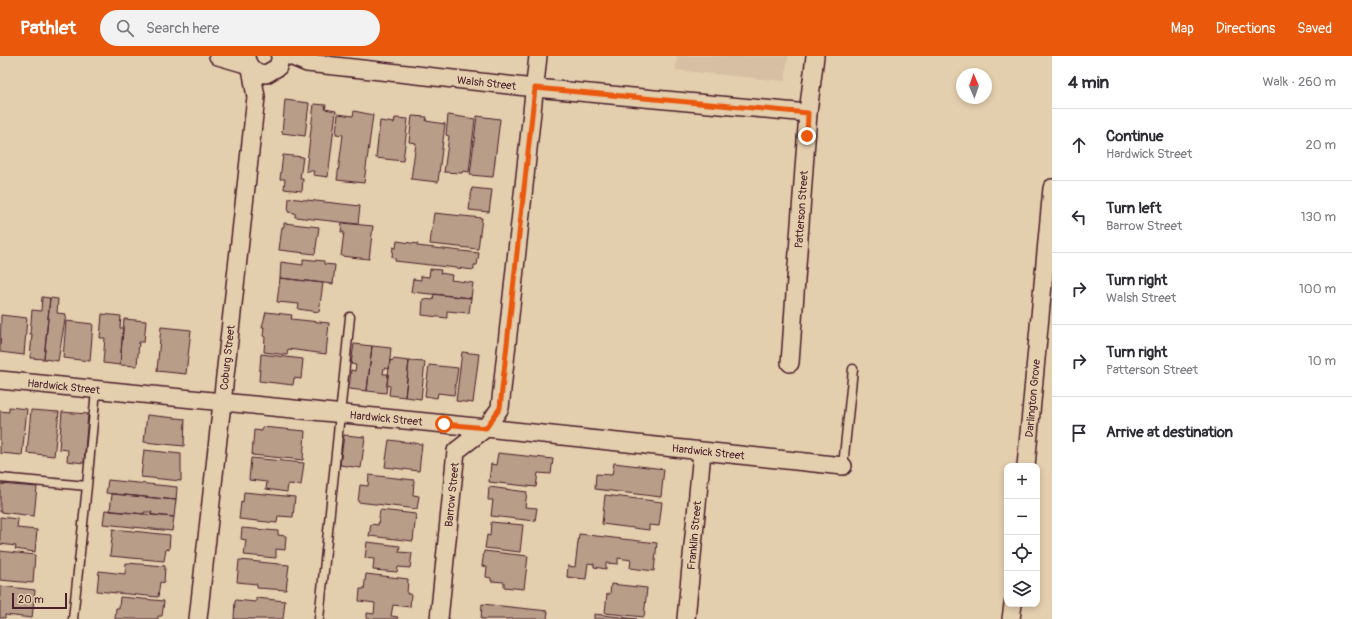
<!DOCTYPE html>
<meta charset="utf-8">
<style>
body{margin:0;font-family:Pangolin,sans-serif;background:#f2f2f3;color:#2b2b33}
.controls{position:absolute;right:12px;bottom:12px;display:grid;overflow:hidden;border-radius:8px;box-shadow:0 2px 6px #0003}
.controls button{width:36px;height:36px;display:grid;place-items:center;padding:0;border:0;border-bottom:1px solid #e1e1e2;background:#fff;color:#2b2b33;font:20px sans-serif}
.compass{position:absolute;left:956px;top:12px;width:36px;height:36px;border-radius:50%;background:#fff;box-shadow:0 2px 6px #0003;rotate:358deg}
.scale{position:absolute;left:12px;bottom:10px;width:55px;box-sizing:border-box;padding-left:4px;border:2px solid #4a1f2b;border-top:0;font-size:11px;line-height:14px;white-space:nowrap;color:#4a1f2b;-webkit-text-stroke:3px #e3cead;paint-order:stroke}
.stop{position:absolute;width:12px;height:12px;margin:-9px;border:3px solid #ea580c;border-radius:50%;background:#fff}
.stop.end{background:#ea580c;border-color:#fff;box-shadow:0 1px 4px #0008}
.list{margin:0;padding:0;list-style:none}
h2{display:flex;justify-content:space-between;align-items:center;height:52px;margin:0;padding:0 16px;font-size:17px}
h2 small{font-size:13px;font-weight:400;color:#7c7c81}
.list li{display:grid;grid-template-columns:26px 1fr auto;gap:12px;align-items:center;box-sizing:border-box;height:72px;padding:0 16px;border-top:1px solid #e1e1e2}
.list b{display:block;font-size:15px;white-space:nowrap}
.list p{margin:0;font-size:13px;white-space:nowrap;color:#7c7c81}
.list em{font-size:13px;font-style:normal;color:#7c7c81}
.icon{flex:none;width:22px;height:22px;fill:none;stroke:currentColor;stroke-width:2;stroke-linecap:round;stroke-linejoin:round}
.map{position:relative;flex:none;width:1052px;height:563px;overflow:hidden}
header{display:flex;align-items:center;gap:24px;box-sizing:border-box;height:56px;padding:0 20px;background:#ea580c;color:#fff}
header strong{font-size:19px}
nav{display:flex;gap:22px;margin-inline-start:auto;font-size:14px}
.search{width:280px;height:36px;background:#f2f2f3;display:flex;align-items:center;gap:10px;box-sizing:border-box;padding:0 14px;border-radius:22px;color:#7c7c81;font-size:15px}
main{display:flex}
aside{flex:1;background:#fff}
.map>svg:first-child{display:block}
.built{fill:#d6bfa2}
.building{fill:#b89d89;stroke:#4a1f2b}
.lines{fill:none;stroke-linecap:round;stroke-linejoin:round}
.service-casing{stroke:#4a1f2b;stroke-width:11}
.minor-casing{stroke:#4a1f2b;stroke-width:20}
.service{stroke:#e3cead;stroke-width:8}
.minor{stroke:#e3cead;stroke-width:17}
.route{stroke:#ea580c;stroke-width:5}
.labels{text-anchor:middle;stroke-width:4;stroke-linejoin:round;paint-order:stroke}
.street-label{font-size:11px;fill:#4a1f2b;stroke:#e3cead}
</style>
<header>
<strong>Pathlet</strong>
<div class="search"><svg class="icon" aria-label="search" viewBox="0 0 24 24"><circle cx="10" cy="10" r="6"/><path d="M15 15l6 6"/></svg>Search here</div>
<nav><a>Map</a><a>Directions</a><a>Saved</a></nav>
</header>
<main>
<div class="map">
<svg width="1052" height="563" viewBox="0 0 1052 563">
<rect width="100%" height="100%" fill="#e3cead"/>
<filter id="ink" filterUnits="userSpaceOnUse"><feTurbulence type="fractalNoise" baseFrequency=".025" numOctaves="2"/><feDisplacementMap in="SourceGraphic" scale="8" xChannelSelector="R" yChannelSelector="G"/><feConvolveMatrix kernelMatrix="1 2 1 2 8 2 1 2 1" color-interpolation-filters="sRGB"/></filter>
<g filter="url(#ink)">
<path class="built" d="M 677,0 L 788,0 L 785,25 L 676,14 Z"/>
<path class="building" d="M 285,44 L 309,47 L 305,80 L 282,77 Z
M 314,48 L 326,49 L 325,53 L 336,55 L 328,121 L 313,119 L 314,115 L 306,115 Z
M 354,55 L 373,59 L 364,127 L 337,124 L 343,79 L 336,78 L 338,58 L 353,60 Z
M 448,59 L 475,63 L 469,116 L 463,115 L 462,117 L 444,116 L 449,80 L 446,79 Z
M 412,60 L 427,61 L 426,65 L 445,68 L 438,126 L 411,123 L 416,87 L 409,86 Z
M 477,60 L 500,63 L 493,121 L 470,119 Z
M 395,62 L 408,63 L 403,105 L 376,102 L 380,65 L 394,67 Z
M 283,99 L 303,101 L 300,123 L 303,123 L 302,135 L 284,133 L 285,123 L 280,123 Z
M 472,132 L 492,134 L 489,156 L 469,154 Z
M 289,142 L 360,150 L 358,168 L 295,161 L 295,157 L 288,156 Z
M 434,157 L 482,162 L 478,193 L 430,188 Z
M 284,167 L 319,171 L 315,198 L 279,194 L 282,171 L 284,171 Z
M 342,167 L 373,170 L 369,203 L 341,200 L 344,176 L 341,176 Z
M 397,185 L 418,188 L 417,190 L 479,197 L 477,209 L 474,209 L 474,214 L 395,205 L 395,202 L 392,201 L 393,191 L 396,192 Z
M 303,203 L 324,205 L 324,208 L 335,209 L 333,228 L 280,222 L 281,206 L 303,209 Z
M 430,213 L 441,214 L 440,217 L 452,219 L 451,224 L 473,227 L 471,242 L 411,236 L 413,223 L 421,224 L 421,220 L 429,221 Z
M 280,222 L 323,227 L 319,256 L 298,253 L 299,248 L 277,246 Z
M 434,238 L 471,242 L 469,257 L 447,255 L 447,262 L 422,259 L 423,243 L 433,244 Z
M 42,241 L 50,242 L 44,303 L 30,302 L 32,278 L 30,278 L 32,254 L 41,255 Z
M 50,242 L 58,243 L 57,257 L 66,258 L 58,305 L 44,303 Z
M 266,256 L 292,259 L 291,263 L 329,267 L 326,298 L 288,293 L 287,299 L 264,296 L 265,281 L 263,280 L 264,271 L 262,271 Z
M 102,258 L 121,260 L 120,272 L 123,272 L 120,309 L 103,307 L 105,282 L 100,282 Z
M 1,259 L 27,262 L 24,299 L 0,296 Z
M 124,263 L 146,265 L 144,286 L 139,286 L 137,310 L 120,309 Z
M 66,265 L 93,268 L 90,305 L 63,302 Z
M 161,271 L 191,274 L 186,318 L 157,315 Z
M 354,288 L 372,290 L 367,335 L 349,333 L 351,314 L 355,315 L 356,309 L 351,308 Z
M 372,290 L 391,292 L 389,313 L 384,312 L 383,318 L 388,318 L 386,337 L 367,335 Z
M 462,296 L 479,298 L 473,347 L 456,345 Z
M 261,298 L 303,303 L 301,323 L 294,322 L 293,329 L 259,325 Z
M 393,303 L 409,305 L 405,341 L 389,339 L 390,330 L 387,329 L 390,304 L 393,305 Z
M 409,305 L 425,306 L 421,343 L 405,341 Z
M 429,309 L 458,312 L 454,339 L 438,337 L 437,342 L 425,340 Z
M 9,351 L 27,353 L 22,399 L 0,397 L 0,355 L 9,356 Z
M 31,354 L 59,356 L 54,400 L 27,397 Z
M 62,356 L 88,358 L 84,407 L 67,405 L 68,394 L 59,393 Z
M 147,359 L 185,363 L 184,390 L 144,386 Z
M 262,371 L 305,375 L 303,404 L 252,399 L 254,374 L 262,375 Z
M 344,379 L 365,381 L 361,412 L 340,409 Z
M 389,384 L 422,388 L 419,415 L 385,411 Z
M 144,394 L 181,398 L 181,425 L 141,421 Z
M 498,397 L 553,403 L 551,418 L 538,417 L 536,431 L 489,426 L 491,408 L 496,409 Z
M 251,402 L 304,407 L 301,429 L 288,428 L 287,436 L 266,433 L 267,426 L 249,424 Z
M 614,407 L 664,413 L 661,441 L 595,433 L 596,418 L 612,419 Z
M 369,419 L 414,424 L 413,439 L 419,440 L 417,453 L 358,446 L 360,429 L 368,430 Z
M 108,424 L 177,431 L 176,444 L 106,437 Z
M 0,428 L 37,431 L 34,460 L 0,456 Z
M 489,431 L 527,436 L 525,451 L 537,452 L 535,465 L 491,460 L 493,444 L 488,444 Z
M 244,436 L 295,441 L 293,461 L 278,460 L 277,467 L 239,463 L 241,446 L 243,447 Z
M 112,438 L 176,444 L 174,461 L 151,459 L 152,456 L 144,456 L 144,458 L 110,455 Z
M 605,439 L 662,446 L 659,470 L 649,469 L 649,474 L 602,468 Z
M 105,454 L 174,461 L 172,475 L 103,468 Z
M 380,454 L 416,458 L 413,485 L 369,480 L 371,468 L 378,469 Z
M 0,461 L 18,463 L 17,472 L 37,474 L 35,496 L 15,493 L 16,490 L 0,488 Z
M 491,466 L 523,469 L 520,496 L 485,492 L 487,479 L 490,480 Z
M 242,472 L 278,475 L 278,479 L 286,480 L 285,494 L 276,493 L 276,502 L 244,499 L 246,484 L 241,483 Z
M 113,473 L 170,479 L 169,494 L 166,493 L 164,505 L 110,500 Z
M 579,478 L 657,487 L 654,515 L 630,512 L 631,504 L 618,502 L 618,508 L 606,507 L 606,513 L 594,511 L 594,508 L 588,507 L 586,523 L 567,521 L 568,510 L 575,511 Z
M 367,486 L 400,490 L 399,496 L 412,497 L 410,512 L 398,511 L 397,516 L 373,514 L 374,503 L 365,502 Z
M 0,495 L 35,499 L 33,527 L 0,524 Z
M 484,495 L 528,500 L 524,533 L 504,531 L 504,526 L 491,525 L 491,522 L 486,521 L 487,511 L 482,510 Z
M 239,504 L 289,509 L 286,534 L 257,532 L 257,528 L 237,526 Z
M 126,507 L 165,510 L 164,527 L 160,526 L 158,541 L 97,535 L 99,515 L 125,518 Z
M 366,518 L 408,523 L 407,538 L 411,538 L 410,551 L 393,549 L 391,560 L 398,561 L 397,563 L 367,563 L 367,557 L 374,558 L 375,547 L 359,545 L 360,533 L 364,533 Z
M 611,528 L 647,532 L 644,561 L 605,557 L 607,538 L 610,538 Z
M 0,530 L 35,534 L 32,562 L 5,559 L 5,562 L 0,562 Z
M 120,541 L 164,545 L 162,560 L 158,560 L 158,563 L 115,563 L 116,552 L 119,552 Z
M 256,542 L 285,545 L 283,563 L 234,563 L 235,544 L 256,546 Z
M 482,548 L 548,555 L 547,563 L 481,563 Z
M 594,558 L 637,563 L 594,563 Z"/>
<g class="lines">
<g class="service-casing">
<path id="service" d="M 843,410 L 853,313
M 0,422 L 87,430 L 96,334
M 73,563 L 87,430
M 319,563 L 350,261"/>
</g>
<g class="minor-casing">
<g id="minor">
<path d="M 218,0 L 249,9"/>
<path d="M 246,0 C 247,12 255,17 266,18 L 278,11 L 281,0"/>
<path id="s1" d="M 290,0 L 307,7 L 535,32 L 808,57"/>
<path id="s2" d="M 790,307 L 808,57 L 815,0"/>
<path id="s3" d="M 0,324 L 486,372 L 843,410"/>
<path id="s4" d="M 1026,410 L 1052,132"/>
<path id="s5" d="M 198,563 L 256,41 L 251,12"/>
<path id="s6" d="M 439,563 L 456,395 L 486,372 L 500,352 L 538,0"/>
<path id="s7" d="M 686,563 L 702,396"/>
<path d="M 1011,563 L 1013,548"/>
</g>
</g>
<use href="#service" class="service"/>
<use href="#minor" class="minor"/>
</g>
</g>
<g class="lines" filter="url(#ink)">
<path class="route" d="M 444,368 L 486,372 L 500,352 L 535,32 L 808,57 L 807,80"/>
</g>
<g class="labels">
<g class="street-label">
<text dy="4" stroke="none"><textPath href="#s1" startOffset="199">Walsh Street</textPath></text>
<text dy="4" stroke="none"><textPath href="#s2" startOffset="154">Patterson Street</textPath></text>
<text dy="4" stroke="none"><textPath href="#s5" startOffset="263">Coburg Street</textPath></text>
<text dy="4" stroke="none"><textPath href="#s3" startOffset="64">Hardwick Street</textPath></text>
<text dy="4" stroke="none"><textPath href="#s4" startOffset="68">Darlington Grove</textPath></text>
<text dy="4" stroke="none"><textPath href="#s3" startOffset="388">Hardwick Street</textPath></text>
<text dy="4" stroke="none"><textPath href="#s3" startOffset="712">Hardwick Street</textPath></text>
<text dy="4" stroke="none"><textPath href="#s6" startOffset="125">Barrow Street</textPath></text>
<text dy="4" stroke="none"><textPath href="#s7" startOffset="84">Franklin Street</textPath></text>
</g>
</g>
</svg>
<div class="controls">
<button>+</button>
<button>−</button>
<button><svg class="icon" aria-label="locate" viewBox="0 0 24 24"><circle cx="12" cy="12" r="6"/><path d="M12 2v4M12 18v4M2 12h4M18 12h4"/></svg></button>
<button><svg class="icon" aria-label="layers" viewBox="0 0 24 24"><path d="M12 4l9 5-9 5-9-5zM3 14l9 5 9-5"/></svg></button>
</div>
<svg class="compass" viewBox="-18 -18 36 36"><path d="M0-13l5 13h-10z" fill="#e53935"/><path d="M0 13l5-13h-10z" fill="#7c7c81"/></svg>
<div class="scale">20 m</div>
<div class="stop" style="left:444px;top:368px"></div>
<div class="stop end" style="left:807px;top:80px"></div>
</div>
<aside>
<h2>4 min<small>Walk · 260 m</small></h2>
<ul class="list">
<li><svg class="icon" aria-label="ahead" viewBox="0 0 24 24"><path d="M12 20V5M6 11l6-6 6 6"/></svg><div><b>Continue</b><p>Hardwick Street</p></div><em>20 m</em></li>
<li><svg class="icon" aria-label="left" viewBox="0 0 24 24"><path d="M17 20v-9H6M10 6l-5 5 5 5"/></svg><div><b>Turn left</b><p>Barrow Street</p></div><em>130 m</em></li>
<li><svg class="icon" aria-label="right" viewBox="0 0 24 24"><path d="M7 20v-9h11M14 6l5 5-5 5"/></svg><div><b>Turn right</b><p>Walsh Street</p></div><em>100 m</em></li>
<li><svg class="icon" aria-label="right" viewBox="0 0 24 24"><path d="M7 20v-9h11M14 6l5 5-5 5"/></svg><div><b>Turn right</b><p>Patterson Street</p></div><em>10 m</em></li>
<li><svg class="icon" aria-label="arrive" viewBox="0 0 24 24"><path d="M6 21V4h12l-3 4 3 4H6"/></svg><div><b>Arrive at destination</b></div></li>
</ul>
</aside>
</main>
